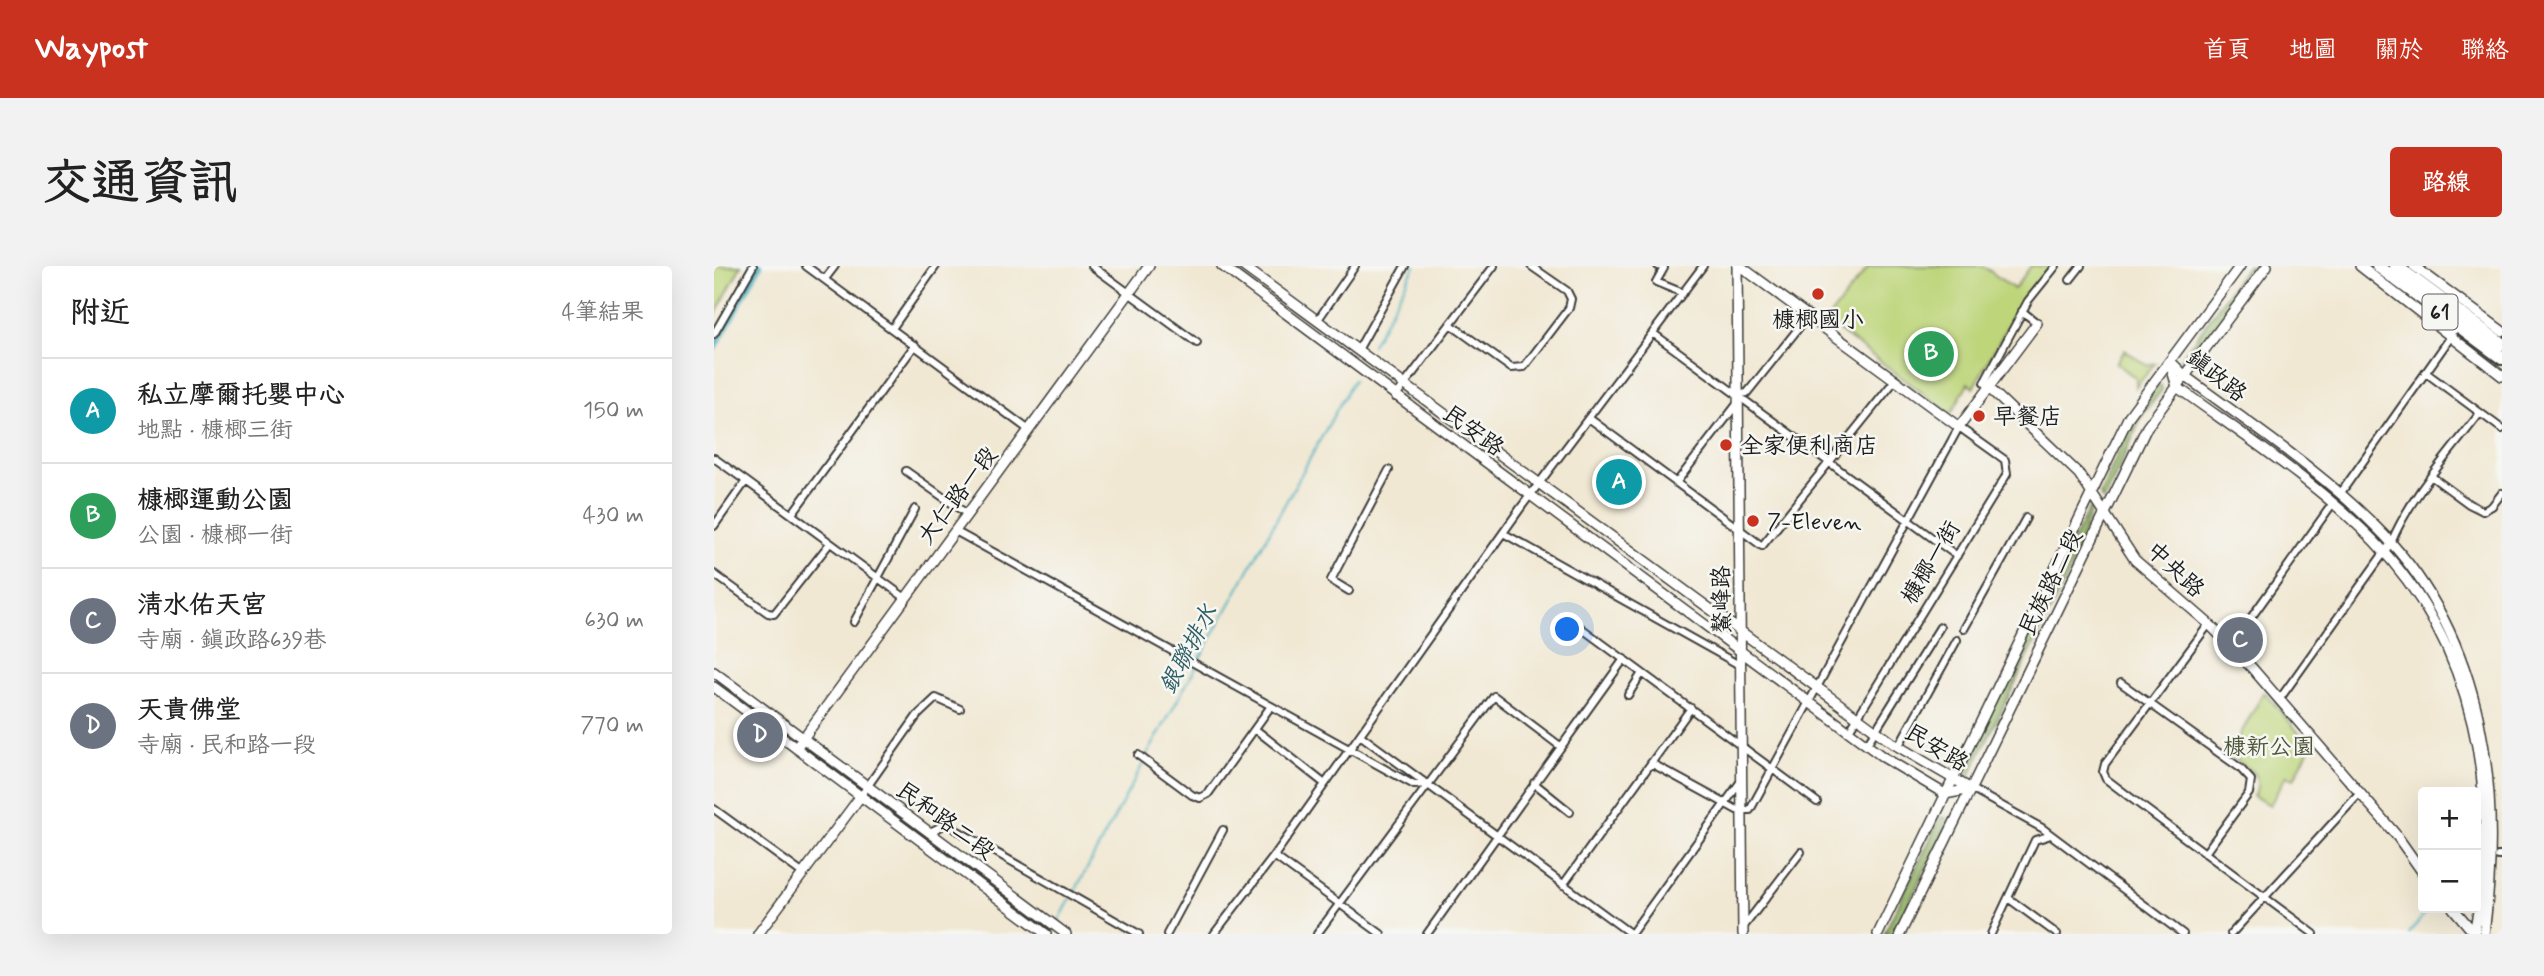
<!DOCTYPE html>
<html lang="zh-TW">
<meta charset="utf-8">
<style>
body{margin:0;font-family:Mynerve,"LXGW WenKai TC",sans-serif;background:#f2f2f2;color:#222}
.controls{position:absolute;right:21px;bottom:21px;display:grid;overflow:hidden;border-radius:7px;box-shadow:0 7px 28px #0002}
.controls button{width:63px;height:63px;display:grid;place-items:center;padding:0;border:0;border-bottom:2px solid #e0e0e0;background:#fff;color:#222;font:35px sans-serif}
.you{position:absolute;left:854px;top:364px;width:24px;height:24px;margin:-18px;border:5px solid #fff;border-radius:50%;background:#1a73e8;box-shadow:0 0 0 10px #1a73e833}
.badge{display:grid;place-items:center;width:46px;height:46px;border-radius:50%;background:#c8321e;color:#fff;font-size:23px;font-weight:700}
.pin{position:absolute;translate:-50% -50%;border:4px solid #fff;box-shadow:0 2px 7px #0006}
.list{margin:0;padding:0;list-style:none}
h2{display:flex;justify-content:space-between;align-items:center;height:91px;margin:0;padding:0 28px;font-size:30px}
h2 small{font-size:23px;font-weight:400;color:#767676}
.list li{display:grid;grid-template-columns:46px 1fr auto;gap:21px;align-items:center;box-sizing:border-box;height:105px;padding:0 28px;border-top:2px solid #e0e0e0}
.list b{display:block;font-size:26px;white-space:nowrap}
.list p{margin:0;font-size:23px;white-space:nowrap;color:#767676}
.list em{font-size:23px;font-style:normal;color:#767676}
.map{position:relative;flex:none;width:1788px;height:668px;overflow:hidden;border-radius:7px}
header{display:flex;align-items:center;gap:42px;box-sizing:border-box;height:98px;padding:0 35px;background:#c8321e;color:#fff}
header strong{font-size:33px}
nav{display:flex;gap:38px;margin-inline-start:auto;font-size:24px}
.intro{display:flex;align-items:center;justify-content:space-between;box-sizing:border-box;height:168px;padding:0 42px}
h1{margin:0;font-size:49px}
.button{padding:18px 32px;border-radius:7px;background:#c8321e;color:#fff;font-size:24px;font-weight:700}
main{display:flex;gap:42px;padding:0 42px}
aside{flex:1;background:#fff;border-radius:7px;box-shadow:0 7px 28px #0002}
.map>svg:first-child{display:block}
.green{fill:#bed57a;stroke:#6d784b;stroke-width:2}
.forest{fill:#96b66a;stroke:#596943;stroke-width:2}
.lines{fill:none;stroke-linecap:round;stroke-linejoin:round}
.stream{stroke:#41aebf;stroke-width:2}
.canal{stroke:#41aebf;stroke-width:7}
.street-casing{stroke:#3c3b37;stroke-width:10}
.secondary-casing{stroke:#3c3b37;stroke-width:12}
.highway-casing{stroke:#3c3b37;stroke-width:16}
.street{stroke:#fff;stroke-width:6}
.secondary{stroke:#fff;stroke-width:9}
.highway{stroke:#fff;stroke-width:12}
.poi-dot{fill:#c8321e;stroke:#f6f6f2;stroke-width:2.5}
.labels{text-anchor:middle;stroke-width:5;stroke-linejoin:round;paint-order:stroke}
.shield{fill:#f6f6f2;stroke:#5d5d5c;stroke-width:2}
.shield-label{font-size:21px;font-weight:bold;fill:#1c1c1c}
.poi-label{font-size:23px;fill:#1c1c1c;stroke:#f6f6f2;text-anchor:start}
.street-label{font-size:23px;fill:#1c1c1c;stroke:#f6f6f2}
.park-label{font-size:23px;fill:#4d5438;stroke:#f6f6f2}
.water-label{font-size:24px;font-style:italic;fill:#2d5e65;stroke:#f6f6f2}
</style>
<header>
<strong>Waypost</strong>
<nav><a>首頁</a><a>地圖</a><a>關於</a><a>聯絡</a></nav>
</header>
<div class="intro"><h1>交通資訊</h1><a class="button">路線</a></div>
<main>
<aside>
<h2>附近<small>4筆結果</small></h2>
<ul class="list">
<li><span class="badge" style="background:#0f9aa8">A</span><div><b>私立摩爾托嬰中心</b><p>地點 · 槺榔三街</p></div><em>150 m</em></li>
<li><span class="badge" style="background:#2e9e5b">B</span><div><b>槺榔運動公園</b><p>公園 · 槺榔一街</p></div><em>430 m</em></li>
<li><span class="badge" style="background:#6b7280">C</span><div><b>清水佑天宮</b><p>寺廟 · 鎮政路639巷</p></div><em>630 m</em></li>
<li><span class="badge" style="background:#6b7280">D</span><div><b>天貴佛堂</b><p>寺廟 · 民和路一段</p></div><em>770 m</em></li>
</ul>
</aside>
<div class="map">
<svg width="1788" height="668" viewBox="0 0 1788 668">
<rect width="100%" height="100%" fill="#f6f6f2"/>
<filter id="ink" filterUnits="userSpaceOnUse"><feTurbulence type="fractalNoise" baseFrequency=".0143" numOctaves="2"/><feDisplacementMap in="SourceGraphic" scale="14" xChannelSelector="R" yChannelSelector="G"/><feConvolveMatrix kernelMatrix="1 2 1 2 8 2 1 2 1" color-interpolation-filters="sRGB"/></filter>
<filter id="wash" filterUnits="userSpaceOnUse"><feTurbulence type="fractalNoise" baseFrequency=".00686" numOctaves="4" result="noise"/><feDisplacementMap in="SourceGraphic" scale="28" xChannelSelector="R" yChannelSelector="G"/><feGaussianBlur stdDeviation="1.57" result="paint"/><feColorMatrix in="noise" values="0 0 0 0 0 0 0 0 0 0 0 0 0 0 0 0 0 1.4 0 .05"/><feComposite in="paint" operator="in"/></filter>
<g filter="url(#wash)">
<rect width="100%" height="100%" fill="#f1e8d3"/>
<path class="green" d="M 0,0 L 27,0 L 0,51 Z
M 1155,0 L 1269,0 L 1300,23 L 1317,0 L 1338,0 L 1310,31 L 1259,122 L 1254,117 L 1237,148 L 1112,55 Z
M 1411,84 L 1432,99 L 1441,97 L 1422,121 L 1422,112 L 1402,97 Z
M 1550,426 L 1596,480 L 1580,513 L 1572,510 L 1556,539 L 1539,530 C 1553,509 1530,499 1515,489 Z"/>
<path class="forest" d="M 1533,0 L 1544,0 L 1471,100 L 1466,101 L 1465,96 Z
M 1447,119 L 1448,124 L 1428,150 L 1392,231 L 1388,234 L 1386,229 L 1413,166 L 1442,120 Z
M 1378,242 L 1353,311 L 1254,513 L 1247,513 L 1254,490 L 1374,244 Z
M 1227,551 L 1233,552 L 1231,562 L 1180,668 L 1170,668 Z"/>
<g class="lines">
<path class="stream" d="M 658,79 L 701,0
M 484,396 L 639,114
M 432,491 L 482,401
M 360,627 L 430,496
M 343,658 L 357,632
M 1695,668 L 1715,642"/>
<path class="canal" d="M 0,82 L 45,0"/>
</g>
</g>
<g filter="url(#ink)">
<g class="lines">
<g class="street-casing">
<path id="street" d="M 92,0 L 315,164
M 378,0 L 483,77
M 944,0 L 950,2 L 942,16 L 969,27
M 111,13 L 121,0
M 1356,14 L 1367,0
M 1308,45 L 1323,57
M 603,55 L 641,0
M 736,58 L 797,102 L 810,101 L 855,42 L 857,33 L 853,25 L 817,0
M 179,61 L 222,0
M 0,68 L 39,0
M 940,68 L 1243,290
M 644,84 L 691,0
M 1711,106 L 1788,163
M 1274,121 L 1270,117 L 1314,35 L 1342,0
M 1023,129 L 1033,127 L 1095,49
M 681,131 L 780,0
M 876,153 L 1048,280 L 1182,113
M 0,192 L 32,215
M 192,205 L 253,248
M 1717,210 L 1755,238 L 1769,245 L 1778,240 L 1788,227
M 962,217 L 1023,138
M 1626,228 L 1736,72
M 78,248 L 201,79
M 0,260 L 32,215 L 190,331
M 241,265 L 700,519 L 714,518
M 789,267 L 1027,400
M 0,308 L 54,347 L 60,348 L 116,277
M 635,325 L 617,314 L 675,204
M 855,353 L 1103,536
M 140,356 L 201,243
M 1495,358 L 1391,498 L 1389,506 L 1392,513 L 1417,532 L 1600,668
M 1250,363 L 1312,252
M 1510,372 L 1534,356 L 1619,237
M 1407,417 L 1526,502 L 1537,514 L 1535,527 L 1491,587
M 914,429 L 928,407
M 1565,434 L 1677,277 C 1697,229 1735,188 1766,147
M 541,463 L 611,518
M 646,469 L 917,668
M 1153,478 L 1226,361
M 1184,481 L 1243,374
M 424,489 L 478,529 L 486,532 L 494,528 L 557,440
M 937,497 L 1023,544 L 1036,544 L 1245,161 L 1291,194 L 1293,208 L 1135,465
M 820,517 L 856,546
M 1257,523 L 1328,562 L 1469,668
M 146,531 L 203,450 L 222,432 L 246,443
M 0,543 L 88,607
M 218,565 L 232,558 L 425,668
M 560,590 L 667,668
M 1784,590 L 1788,590
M 849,619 L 977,442
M 1294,632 L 1343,668
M 1028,663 L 1087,586
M 453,668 L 509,564
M 500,668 L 560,590 L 808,240 L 989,0
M 603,668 L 780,430 L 846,480
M 713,668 L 910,393
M 917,668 L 1027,515
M 1277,668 L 1321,574 L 1334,570
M 1517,668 L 1646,527"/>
</g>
<g class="secondary-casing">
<path id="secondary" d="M 508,0 L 1169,491 L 1231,528 L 1257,523
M 529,0 L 1180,478 L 1257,523
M 1023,0 L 1029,668
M 1026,0 L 1245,161 L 1323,57
M 1646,0 L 1788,110
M 1700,0 L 1788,65
M 1713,47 L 1740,63
M 1456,95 L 1471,110 C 1538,160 1612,208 1670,269 C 1772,376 1788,526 1770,668
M 1456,97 L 1463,121 C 1529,169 1602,216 1660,275 C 1761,379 1788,528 1760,668
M 1274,121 L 1365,208 L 1421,294 L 1495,358 L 1538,402 L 1683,570 L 1709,607
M 0,406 L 352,668
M 0,421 L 332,668
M 82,482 L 435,0
M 1739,642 L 1761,668
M 44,668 L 146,531
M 1164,668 L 1415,150 L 1526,0
M 1186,668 L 1433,161 L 1553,0"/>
</g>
<g class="highway-casing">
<path id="highway" d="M 1664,0 L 1788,92
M 1682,0 L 1788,78"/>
</g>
<use href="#street" class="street"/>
<use href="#secondary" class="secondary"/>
<use href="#highway" class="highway"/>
</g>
</g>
<g class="poi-dot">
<circle cx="1104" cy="28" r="7"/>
<circle cx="1265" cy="150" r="7"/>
<circle cx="1012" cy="179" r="7"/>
<circle cx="1039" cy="255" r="7"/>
</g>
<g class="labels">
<rect class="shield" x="1708.5" y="28.5" width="35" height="35" rx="5"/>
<g class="shield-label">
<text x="1726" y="53">61</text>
</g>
<g class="poi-label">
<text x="1104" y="61" text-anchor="middle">槺榔國小</text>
<text x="1279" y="158">早餐店</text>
<text x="1026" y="187">全家便利商店</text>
<text x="1053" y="263">7-Eleven</text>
</g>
<g class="street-label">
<text transform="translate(1503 109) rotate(38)" y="8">鎮政路</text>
<text transform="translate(760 164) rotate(36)" y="8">民安路</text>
<text transform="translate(243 229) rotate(-53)" y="8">大仁路一段</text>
<text transform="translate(1216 296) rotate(-59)" y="8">槺榔一街</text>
<text transform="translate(1462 303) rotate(43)" y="8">中央路</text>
<text transform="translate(1336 316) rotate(-64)" y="8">民族路二段</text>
<text transform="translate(1007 334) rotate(-91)" y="8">鰲峰路</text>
<text transform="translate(1223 481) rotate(31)" y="8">民安路</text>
<text transform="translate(232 554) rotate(36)" y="8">民和路二段</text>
</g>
<g class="park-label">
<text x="1555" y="488">槺新公園</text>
</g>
<g class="water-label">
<text transform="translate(474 383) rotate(-62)" y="8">銀聯排水</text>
</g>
</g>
</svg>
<div class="controls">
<button>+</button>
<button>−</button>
</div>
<div class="you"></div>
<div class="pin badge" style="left:905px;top:216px;background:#0f9aa8">A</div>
<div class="pin badge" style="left:1217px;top:88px;background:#2e9e5b">B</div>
<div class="pin badge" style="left:1526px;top:374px;background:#6b7280">C</div>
<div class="pin badge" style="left:46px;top:469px;background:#6b7280">D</div>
</div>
</main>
